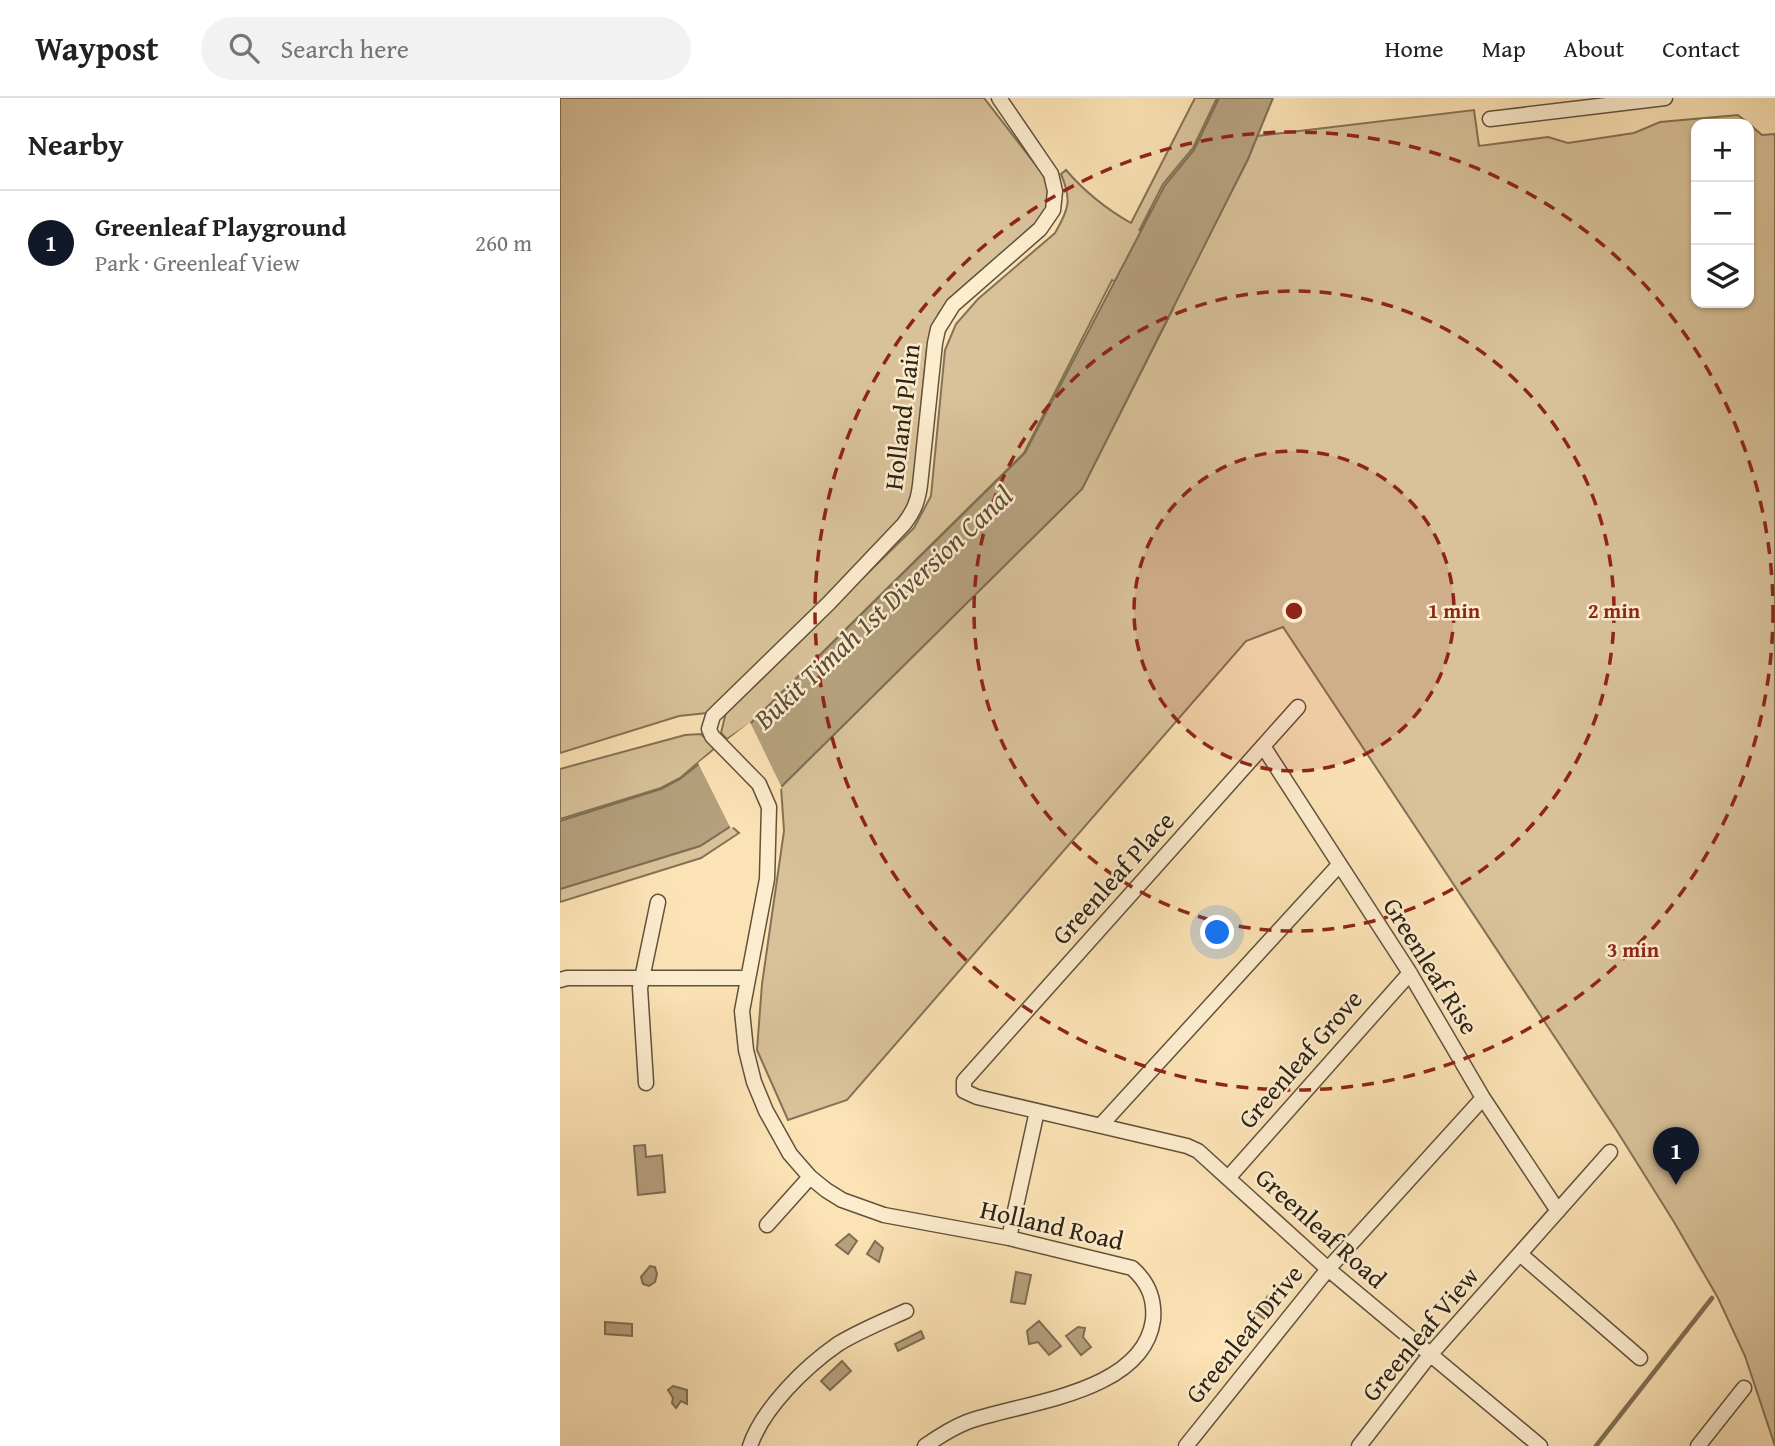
<!DOCTYPE html>
<meta charset="utf-8">
<style>
body{margin:0;font-family:"Gentium Book Plus",serif;background:#f2f2f2;color:#202124}
.controls{position:absolute;right:21px;top:21px;display:grid;overflow:hidden;border-radius:14px;box-shadow:0 2px 5px #0004}
.controls button{width:63px;height:63px;display:grid;place-items:center;padding:0;border:0;border-bottom:2px solid #e0e0e0;background:#fff;color:#202124;font:35px sans-serif}
.you{position:absolute;left:658px;top:835px;width:24px;height:24px;margin:-18px;border:5px solid #fff;border-radius:50%;background:#1a73e8;box-shadow:0 0 0 10px #1a73e833}
.badge{display:grid;place-items:center;width:46px;height:46px;border-radius:50%;background:#111827;color:#fff;font-size:23px;font-weight:700}
.pin{position:absolute;translate:-50% -58px;filter:drop-shadow(0 2px 4px #0008)}
.pin::after{content:'';position:absolute;top:37px;width:24px;height:21px;background:inherit;clip-path:polygon(0 0,100% 0,50% 100%)}
.list{margin:0;padding:0;list-style:none}
h2{display:flex;justify-content:space-between;align-items:center;height:91px;margin:0;padding:0 28px;font-size:30px}
h2 small{font-size:23px;font-weight:400;color:#757577}
.list li{display:grid;grid-template-columns:46px 1fr auto;gap:21px;align-items:center;box-sizing:border-box;height:105px;padding:0 28px;border-top:2px solid #e0e0e0}
.list b{display:block;font-size:26px;white-space:nowrap}
.list p{margin:0;font-size:23px;white-space:nowrap;color:#757577}
.list em{font-size:23px;font-style:normal;color:#757577}
.icon{flex:none;width:38px;height:38px;fill:none;stroke:currentColor;stroke-width:2;stroke-linecap:round;stroke-linejoin:round}
.map{position:relative;flex:none;width:1215px;height:1348px;overflow:hidden}
header{display:flex;align-items:center;gap:42px;box-sizing:border-box;height:98px;padding:0 35px;background:#fff;border-bottom:2px solid #e0e0e0}
header strong{font-size:33px}
nav{display:flex;gap:38px;margin-inline-start:auto;font-size:24px}
.search{width:490px;height:63px;background:#f2f2f2;display:flex;align-items:center;gap:18px;box-sizing:border-box;padding:0 24px;border-radius:38px;color:#757577;font-size:26px}
main{display:flex}
aside{flex:1;background:#fff}
.map>svg:first-child{display:block}
.green{fill:#d9c29a;stroke:#837257;stroke-width:2}
.water{fill:#b6a17e;stroke:#7f6e54;stroke-width:2}
.pier{fill:#fce3b5}
.lines{fill:none;stroke-linecap:round;stroke-linejoin:round}
.stream{stroke:#7f6e54;stroke-width:4.5}
.minor-casing{stroke:#61523c;stroke-width:17}
.minor{stroke:#fdedcf;stroke-width:14}
.ring{fill:none;stroke:#8f2418;stroke-width:3.5;stroke-dasharray:12 9}
.labels{text-anchor:middle;stroke-width:5;stroke-linejoin:round;paint-order:stroke}
.street-label{font-size:26px;fill:#2d2214;stroke:#fdedcf}
.water-label{font-size:28px;font-style:italic;fill:#5d4e39;stroke:#fdedcf}
.centre{fill:#8f2418;stroke:#fdedcf;stroke-width:3.5}
.ring-label{font-size:21px;text-anchor:middle;font-weight:bold;fill:#8f2418;stroke:#fdedcf;stroke-width:5;stroke-linejoin:round;paint-order:stroke}
</style>
<header>
<strong>Waypost</strong>
<div class="search"><svg class="icon" aria-label="search" viewBox="0 0 24 24"><circle cx="10" cy="10" r="6"/><path d="M15 15l6 6"/></svg>Search here</div>
<nav><a>Home</a><a>Map</a><a>About</a><a>Contact</a></nav>
</header>
<main>
<aside>
<h2>Nearby<small></small></h2>
<ul class="list">
<li><span class="badge">1</span><div><b>Greenleaf Playground</b><p>Park · Greenleaf View</p></div><em>260 m</em></li>
</ul>
</aside>
<div class="map">
<svg width="1215" height="1348" viewBox="0 0 1215 1348">
<rect width="100%" height="100%" fill="#fce3b5"/>
<filter id="stains"><feTurbulence type="fractalNoise" baseFrequency=".00286" numOctaves="4"/><feColorMatrix values="0 0 0 0 .2 0 0 0 0 .09 0 0 0 0 .02 0 0 0 .5 -.17"/></filter>
<radialGradient id="worn" r=".72"><stop offset=".6" stop-color="#630" stop-opacity="0"/><stop offset="1" stop-color="#630" stop-opacity=".3"/></radialGradient>
<path class="green" d="M 0,0 L 424,0 L 489,84 L 489,111 L 475,127 L 398,193 L 379,215 L 367,249 L 353,393 L 344,423 L 147,615 L 119,618 L 0,655 Z
M 635,0 L 657,0 L 633,50 L 603,86 L 579,133 L 602,97 L 656,123 L 688,61 L 697,38 L 914,12 L 919,48 L 988,39 L 1008,45 L 1074,35 L 1100,24 L 1178,17 L 1189,26 L 1136,26 L 1136,205 L 1189,205 L 1189,26 L 1202,37 L 1215,36 L 1215,1348 L 1185,1258 L 1158,1200 L 1114,1124 L 1057,1033 L 723,529 L 686,543 L 287,1002 L 228,1022 L 197,952 L 202,886 L 224,733 L 221,689 L 522,391 L 613,211 L 552,182 L 464,355 L 192,624 L 167,641 L 161,635 L 166,614 L 354,430 L 371,398 L 385,252 L 396,226 L 418,201 L 495,135 C 509,111 512,102 501,76 L 506,72 C 525,94 546,111 571,125 Z
M 141,636 L 155,650 L 120,680 L 101,690 L 0,721 L 0,671 L 125,637 Z
M 171,728 L 179,735 L 141,760 L 0,804 L 0,791 L 140,748 Z"/>
<path class="water" d="M 659,0 L 713,0 L 688,61 L 522,391 L 221,689 L 171,728 L 140,748 L 0,791 L 0,723 L 101,691 L 120,681 L 192,624 L 465,355 L 605,87 L 634,52 Z
M 85,1047 L 86,1059 L 102,1057 L 105,1094 L 78,1097 L 74,1048 Z
M 289,1136 L 297,1143 L 288,1156 L 276,1147 Z
M 315,1143 L 323,1150 L 319,1164 L 307,1156 Z
M 90,1168 L 95,1169 L 97,1176 L 95,1184 L 89,1188 L 83,1186 L 81,1179 Z
M 456,1174 L 471,1177 L 465,1206 L 451,1204 Z
M 708,1198 L 717,1206 L 705,1221 L 695,1214 Z
M 479,1223 L 501,1248 L 489,1257 L 478,1244 L 469,1246 L 467,1233 Z
M 45,1224 L 72,1226 L 72,1238 L 45,1236 Z
M 518,1229 L 525,1230 L 523,1239 L 531,1249 L 521,1257 L 506,1238 Z
M 361,1233 L 364,1240 L 338,1253 L 335,1246 Z
M 282,1263 L 291,1273 L 270,1292 L 261,1283 Z
M 113,1288 L 127,1292 L 127,1306 L 121,1303 L 116,1310 L 112,1305 L 113,1300 L 108,1292 Z"/>
<path class="pier" d="M 190,624 L 222,690 L 171,731 L 138,665 Z"/>
<g class="lines">
<path class="stream" d="M 1036,1348 L 1152,1200"/>
<g class="minor-casing">
<path id="minor" d="M 930,21 L 1105,0
M 738,609 L 404,983 L 404,993 L 417,999 L 627,1048 L 638,1053 L 768,1171 L 980,1348
M 703,648 L 848,872 L 923,1000 L 998,1113
M 0,882 L 7,880 L 187,880
M 86,985 L 80,890 L 98,804
M 541,1027 L 779,767
M 668,1080 L 850,875
M 207,1127 L 250,1079
M 449,1140 L 477,1013
M 960,1156 L 1080,1260
M 190,1348 C 203,1310 245,1269 278,1246 C 299,1233 324,1223 346,1213
M 365,1348 C 378,1339 392,1330 407,1324 C 462,1304 583,1296 593,1222 C 595,1200 588,1184 572,1170 L 449,1140 L 324,1117 L 282,1102 L 266,1092 L 250,1079 L 230,1056 L 206,1013 L 194,984 L 186,952 L 182,913 L 207,781 L 209,709 L 199,686 L 152,638 L 149,631 L 153,618 L 269,505 L 344,426 C 354,413 358,403 360,387 L 375,245 L 378,231 L 393,207 L 480,131 L 493,112 L 495,93 L 491,76 L 439,0
M 626,1348 L 768,1171 L 923,1000
M 799,1348 L 869,1258 L 1050,1054
M 1138,1348 L 1184,1290"/>
</g>
<use href="#minor" class="minor"/>
</g>
<circle cx="734" cy="513" r="160" fill="#8f2418" fill-opacity=".12"/>
<g class="ring">
<circle cx="734" cy="513" r="160"/>
<circle cx="734" cy="513" r="320"/>
<circle cx="734" cy="513" r="479"/>
</g>
<g class="labels">
<g class="street-label">
<text transform="translate(342 319) rotate(-83)" y="9">Holland Plain</text>
<text transform="translate(553 780) rotate(-48)" y="9">Greenleaf Place</text>
<text transform="translate(871 868) rotate(58)" y="9">Greenleaf Rise</text>
<text transform="translate(740 961) rotate(-49)" y="9">Greenleaf Grove</text>
<text transform="translate(492 1127) rotate(13)" y="9">Holland Road</text>
<text transform="translate(761 1130) rotate(42)" y="9">Greenleaf Road</text>
<text transform="translate(684 1236) rotate(-51)" y="9">Greenleaf Drive</text>
<text transform="translate(860 1236) rotate(-50)" y="9">Greenleaf View</text>
</g>
<g class="water-label">
<text transform="translate(323 509) rotate(-43)" y="10">Bukit Timah 1st Diversion Canal</text>
</g>
</g>
<circle cx="734" cy="513" r="10" class="centre"/>
<g class="ring-label">
<text x="894" y="520">1 min</text>
<text x="1054" y="520">2 min</text>
<text x="1073" y="859">3 min</text>
</g>
<rect width="100%" height="100%" filter="url(#stains)"/>
<rect width="100%" height="100%" fill="url(#worn)"/>
</svg>
<div class="controls">
<button>+</button>
<button>−</button>
<button><svg class="icon" aria-label="layers" viewBox="0 0 24 24"><path d="M12 4l9 5-9 5-9-5zM3 14l9 5 9-5"/></svg></button>
</div>
<div class="you"></div>
<div class="pin badge" style="left:1116px;top:1087px">1</div>
</div>
</main>
